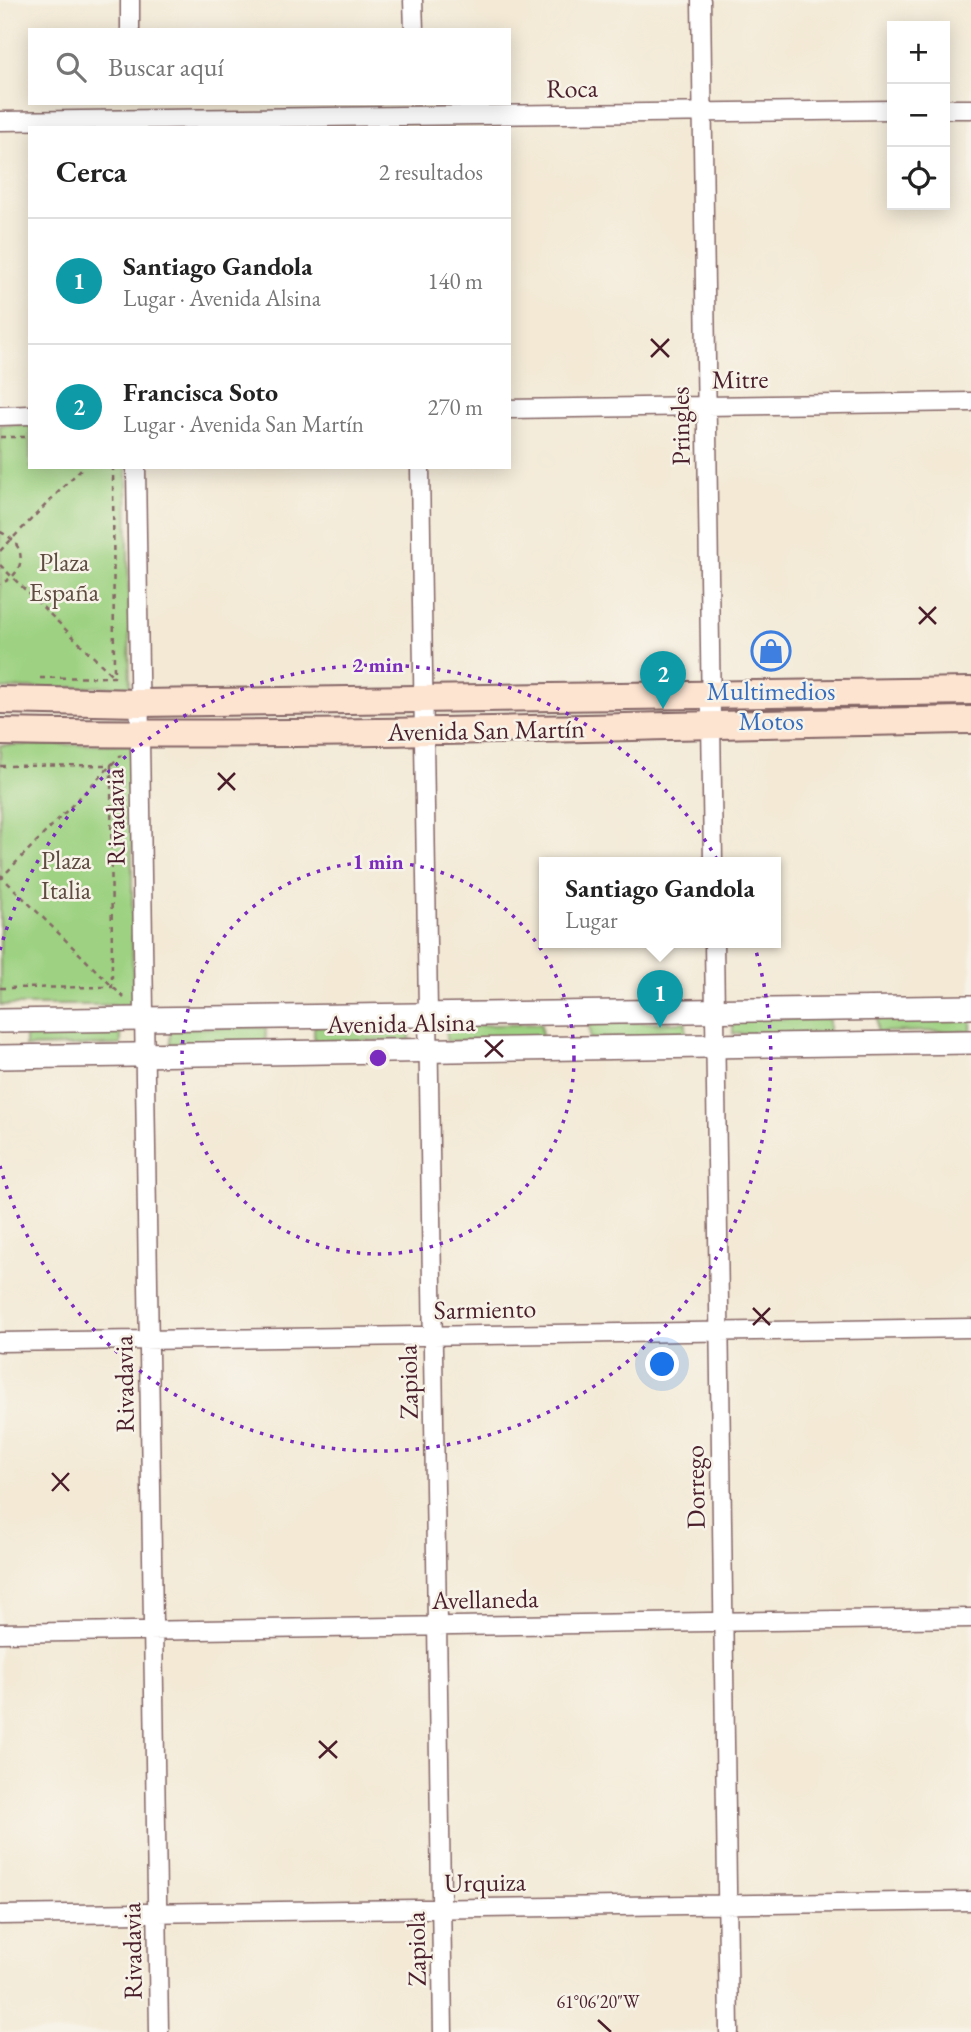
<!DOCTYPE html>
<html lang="es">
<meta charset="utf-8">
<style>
body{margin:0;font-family:"EB Garamond",serif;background:#f2f2f2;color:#222}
.controls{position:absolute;right:21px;top:21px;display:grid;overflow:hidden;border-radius:0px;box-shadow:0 4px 18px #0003}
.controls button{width:63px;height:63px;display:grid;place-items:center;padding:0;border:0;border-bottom:2px solid #e0e0e0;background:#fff;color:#222;font:35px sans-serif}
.you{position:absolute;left:663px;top:1365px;width:24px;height:24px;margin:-18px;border:5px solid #fff;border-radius:50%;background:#1a73e8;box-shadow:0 0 0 10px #1a73e833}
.badge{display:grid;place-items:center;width:46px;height:46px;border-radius:50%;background:#0f766e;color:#fff;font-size:23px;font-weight:700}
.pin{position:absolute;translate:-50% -58px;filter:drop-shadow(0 2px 4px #0008)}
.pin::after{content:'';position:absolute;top:37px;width:24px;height:21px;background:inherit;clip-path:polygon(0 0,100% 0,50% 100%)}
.popup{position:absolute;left:539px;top:857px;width:242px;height:91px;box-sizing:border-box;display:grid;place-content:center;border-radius:0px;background:#fff;filter:drop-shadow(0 2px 5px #0005);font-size:23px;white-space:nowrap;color:#767676}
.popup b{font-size:26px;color:#222}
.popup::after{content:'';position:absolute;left:50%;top:100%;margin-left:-14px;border:14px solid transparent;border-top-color:#fff}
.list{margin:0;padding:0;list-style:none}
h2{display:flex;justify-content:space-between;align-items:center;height:91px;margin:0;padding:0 28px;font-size:30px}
h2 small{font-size:23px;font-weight:400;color:#767676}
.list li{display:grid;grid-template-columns:46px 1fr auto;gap:21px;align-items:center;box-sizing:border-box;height:126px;padding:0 28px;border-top:2px solid #e0e0e0}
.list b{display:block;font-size:26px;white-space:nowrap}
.list p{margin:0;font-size:23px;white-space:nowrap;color:#767676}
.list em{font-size:23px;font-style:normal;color:#767676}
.icon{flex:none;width:38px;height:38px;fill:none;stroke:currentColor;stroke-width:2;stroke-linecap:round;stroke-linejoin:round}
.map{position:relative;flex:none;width:971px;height:2032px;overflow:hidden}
.search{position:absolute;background:#fff;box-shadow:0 4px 18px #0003;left:28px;top:28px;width:483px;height:77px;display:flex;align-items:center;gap:18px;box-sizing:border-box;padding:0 24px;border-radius:0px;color:#767676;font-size:26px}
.panel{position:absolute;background:#fff;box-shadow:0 4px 18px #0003;left:28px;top:126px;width:483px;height:343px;border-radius:0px}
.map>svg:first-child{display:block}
.green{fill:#9ed282;stroke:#747856;stroke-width:2}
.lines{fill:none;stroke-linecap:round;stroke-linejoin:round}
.minor-casing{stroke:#856666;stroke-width:21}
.tertiary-casing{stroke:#856666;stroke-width:26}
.secondary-casing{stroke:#856666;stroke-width:30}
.path{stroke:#856666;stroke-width:2.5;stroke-dasharray:5 5;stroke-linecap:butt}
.minor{stroke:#fff;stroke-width:18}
.tertiary{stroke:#fff;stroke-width:23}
.secondary{stroke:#fde4d1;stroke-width:26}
.ticks{fill:none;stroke:#4a1f2b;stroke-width:2.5}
.ring{fill:none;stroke:#7b2cbf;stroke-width:3.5;stroke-dasharray:3.5 7}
.labels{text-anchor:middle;stroke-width:5;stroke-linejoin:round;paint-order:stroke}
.street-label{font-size:26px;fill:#4a1f2b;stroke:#f7f3e8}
.park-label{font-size:26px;fill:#5f4c41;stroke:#f7f3e8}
.shop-label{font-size:26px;fill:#366cbe;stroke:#f7f3e8}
.ticks-label{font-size:18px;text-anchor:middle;fill:#4a1f2b;stroke:#f7f3e8;stroke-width:5;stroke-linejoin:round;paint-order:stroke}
.centre{fill:#7b2cbf;stroke:#f7f3e8;stroke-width:3.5}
.ring-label{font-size:21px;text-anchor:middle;font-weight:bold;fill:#7b2cbf;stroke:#f7f3e8;stroke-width:5;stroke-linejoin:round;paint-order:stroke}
</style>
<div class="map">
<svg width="971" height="2032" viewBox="0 0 971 2032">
<rect width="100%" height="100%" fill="#f7f3e8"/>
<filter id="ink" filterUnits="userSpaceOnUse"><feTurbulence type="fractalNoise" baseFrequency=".0143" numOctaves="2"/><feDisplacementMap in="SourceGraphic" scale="14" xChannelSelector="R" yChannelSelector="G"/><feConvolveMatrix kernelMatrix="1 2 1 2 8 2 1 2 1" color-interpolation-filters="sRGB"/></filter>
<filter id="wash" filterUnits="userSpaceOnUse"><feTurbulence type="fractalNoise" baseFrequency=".00686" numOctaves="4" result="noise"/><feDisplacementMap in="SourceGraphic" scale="28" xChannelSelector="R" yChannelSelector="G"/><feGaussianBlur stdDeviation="1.57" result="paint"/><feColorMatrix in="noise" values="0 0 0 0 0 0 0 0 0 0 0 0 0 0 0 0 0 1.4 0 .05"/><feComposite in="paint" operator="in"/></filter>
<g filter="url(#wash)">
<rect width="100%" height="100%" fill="#f3e9d5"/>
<path class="green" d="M 30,424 L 30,467 L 127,467 L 130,686 L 0,689 L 0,425 Z
M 131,744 L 133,1005 L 0,1005 L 0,745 Z
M 971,1015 L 971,1031 L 877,1032 L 877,1017 Z
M 829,1018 L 829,1033 L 733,1034 L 733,1019 Z
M 686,1022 L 686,1037 L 590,1039 L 589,1023 Z
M 410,1024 L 410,1040 L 314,1041 L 314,1026 Z
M 541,1024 L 542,1040 L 446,1041 L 446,1026 Z
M 266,1027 L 266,1042 L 170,1044 L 170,1028 Z
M 121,1030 L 121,1045 L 25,1047 L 25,1031 Z"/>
</g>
<g filter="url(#ink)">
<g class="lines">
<g class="minor-casing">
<path id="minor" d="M 130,0 L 130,30
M 413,0 L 414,30
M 701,0 L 713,862
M 945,109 L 971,109
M 0,121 L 892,110
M 509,409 L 971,402
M 0,416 L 30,415
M 136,467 L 159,2032
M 420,467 L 443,2032
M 714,942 L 729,2032
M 0,1342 L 971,1328
M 0,1633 L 971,1618
M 0,1915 L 971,1901"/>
</g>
<g class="tertiary-casing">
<path id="tertiary" d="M 0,1021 L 971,1007
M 0,1057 L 971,1042"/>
</g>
<g class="secondary-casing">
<path id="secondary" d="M 0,700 L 140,703 L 971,691
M 0,732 C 324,738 647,725 971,720"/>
</g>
<path class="path" d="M 0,437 L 30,437
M 0,532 C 27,543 28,573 0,584
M 0,551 L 83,467
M 0,565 L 113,676
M 40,678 L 114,677 L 113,467
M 0,766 L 111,765 L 112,987 L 0,988
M 0,875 L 124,998
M 0,879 L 121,755"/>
<use href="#minor" class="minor"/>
<use href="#tertiary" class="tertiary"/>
<use href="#secondary" class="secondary"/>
</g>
</g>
<path class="ticks" d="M 651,339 L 669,357M 651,357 L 669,339M 919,607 L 936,624M 919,624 L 936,607M 218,773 L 235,790M 218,790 L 235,773M 485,1040 L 503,1057M 485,1057 L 503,1040M 753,1308 L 770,1325M 753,1325 L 770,1308M 52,1473 L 69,1491M 52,1491 L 69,1473M 319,1741 L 337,1758M 319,1758 L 337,1741M 598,2020 L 611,2032"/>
<g class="ring">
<circle cx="378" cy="1058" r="196"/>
<path d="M0 950A393 393 0 1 1 0 1166"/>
</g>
<defs>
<g id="shop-ring" transform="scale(2.0125)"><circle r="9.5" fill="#f7f3e8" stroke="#3f7fe0" stroke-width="1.5"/><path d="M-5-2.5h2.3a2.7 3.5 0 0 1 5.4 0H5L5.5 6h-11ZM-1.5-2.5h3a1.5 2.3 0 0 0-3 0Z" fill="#3f7fe0"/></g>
</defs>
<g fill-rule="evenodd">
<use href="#shop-ring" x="771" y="651"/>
</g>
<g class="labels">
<g class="street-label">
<text transform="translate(572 88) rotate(-1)" y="9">Roca</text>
<text transform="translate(740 379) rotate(-1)" y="9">Mitre</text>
<text transform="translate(680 426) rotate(-91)" y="9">Pringles</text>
<text transform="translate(486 730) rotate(-1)" y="9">Avenida San Martín</text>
<text transform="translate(115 817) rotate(-91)" y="9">Rivadavia</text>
<text transform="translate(401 1023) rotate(-1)" y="9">Avenida Alsina</text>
<text transform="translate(485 1309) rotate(-1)" y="9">Sarmiento</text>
<text transform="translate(408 1382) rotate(-91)" y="9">Zapiola</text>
<text transform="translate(124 1384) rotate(-91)" y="9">Rivadavia</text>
<text transform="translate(695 1487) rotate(-91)" y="9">Dorrego</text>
<text transform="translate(485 1599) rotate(-1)" y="9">Avellaneda</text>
<text transform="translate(485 1882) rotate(-1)" y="9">Urquiza</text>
<text transform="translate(416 1949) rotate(-91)" y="9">Zapiola</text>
<text transform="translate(132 1951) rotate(-91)" y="9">Rivadavia</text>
</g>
<g class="park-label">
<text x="64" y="571">Plaza<tspan x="64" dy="30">España</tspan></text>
<text x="66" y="869">Plaza<tspan x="66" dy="30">Italia</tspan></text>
</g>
<g class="shop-label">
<text x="771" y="700">Multimedios<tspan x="771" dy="30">Motos</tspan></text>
</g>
</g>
<g class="ticks-label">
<text x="598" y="2008">61°06'20"W</text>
</g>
<circle cx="378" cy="1058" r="10" class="centre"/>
<g class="ring-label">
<text x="378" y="672">2 min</text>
<text x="378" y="869">1 min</text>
</g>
</svg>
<div class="controls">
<button>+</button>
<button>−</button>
<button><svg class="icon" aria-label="locate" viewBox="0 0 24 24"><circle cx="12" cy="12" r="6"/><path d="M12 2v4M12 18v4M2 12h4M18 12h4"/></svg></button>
</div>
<div class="you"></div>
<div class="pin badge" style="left:660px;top:1028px;background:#0f9aa8">1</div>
<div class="popup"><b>Santiago Gandola</b>Lugar</div>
<div class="pin badge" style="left:663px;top:709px;background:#0f9aa8">2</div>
<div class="search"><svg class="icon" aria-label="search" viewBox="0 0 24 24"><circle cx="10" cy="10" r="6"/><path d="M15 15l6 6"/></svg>Buscar aquí</div>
<section class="panel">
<h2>Cerca<small>2 resultados</small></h2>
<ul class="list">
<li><span class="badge" style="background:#0f9aa8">1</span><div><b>Santiago Gandola</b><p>Lugar · Avenida Alsina</p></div><em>140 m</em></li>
<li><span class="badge" style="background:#0f9aa8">2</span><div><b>Francisca Soto</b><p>Lugar · Avenida San Martín</p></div><em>270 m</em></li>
</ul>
</section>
</div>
